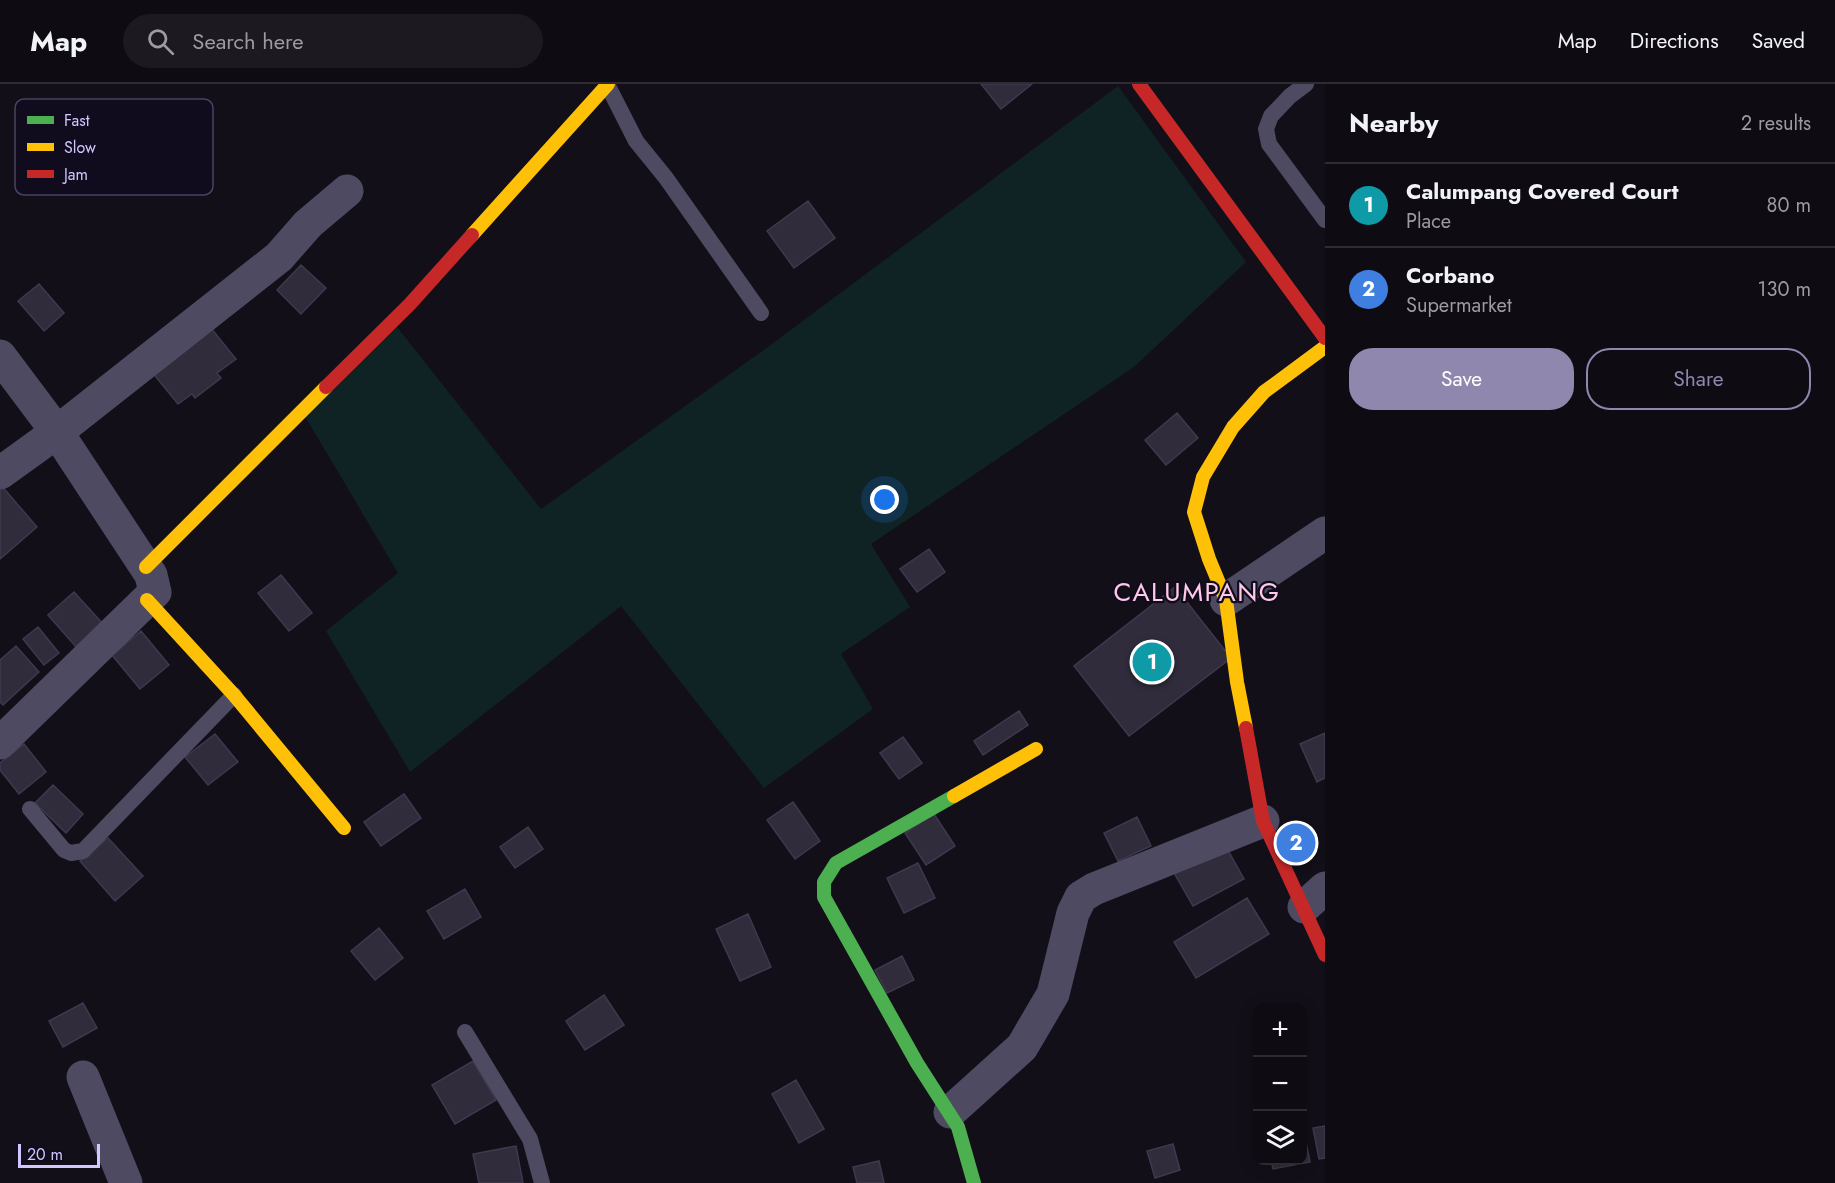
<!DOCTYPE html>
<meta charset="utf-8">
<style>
body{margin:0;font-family:Jost,sans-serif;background:#1c1921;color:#f1f3f6}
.controls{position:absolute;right:18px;bottom:18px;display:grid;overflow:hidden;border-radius:12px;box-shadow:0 3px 15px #0003}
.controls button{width:54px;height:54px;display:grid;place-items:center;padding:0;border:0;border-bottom:2px solid #2e2b33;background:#0e0b13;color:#f1f3f6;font:30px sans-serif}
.scale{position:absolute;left:18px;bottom:15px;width:82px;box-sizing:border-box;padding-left:6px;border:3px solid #d2c7ff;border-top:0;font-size:16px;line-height:21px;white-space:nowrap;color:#d2c7ff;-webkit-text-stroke:4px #100b1d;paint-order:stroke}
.you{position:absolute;left:885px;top:416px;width:21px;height:21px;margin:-15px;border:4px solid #fff;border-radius:50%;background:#1a73e8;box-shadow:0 0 0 9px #1a73e833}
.badge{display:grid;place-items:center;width:39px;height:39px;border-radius:50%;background:#8f87ae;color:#fff;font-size:20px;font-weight:700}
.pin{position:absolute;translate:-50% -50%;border:3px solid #fff;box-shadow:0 2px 6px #0006}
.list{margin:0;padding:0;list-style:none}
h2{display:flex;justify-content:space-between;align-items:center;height:78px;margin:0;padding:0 24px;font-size:26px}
h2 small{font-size:20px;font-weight:400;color:#9b9ba0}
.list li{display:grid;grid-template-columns:39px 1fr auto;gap:18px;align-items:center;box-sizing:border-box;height:84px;padding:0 24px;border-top:2px solid #2e2b33}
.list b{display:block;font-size:22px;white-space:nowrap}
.list p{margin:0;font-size:20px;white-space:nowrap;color:#9b9ba0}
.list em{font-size:20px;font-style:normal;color:#9b9ba0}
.actions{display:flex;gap:12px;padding:18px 24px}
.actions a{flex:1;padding:14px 0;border:2px solid #8f87ae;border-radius:24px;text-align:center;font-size:21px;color:#8f87ae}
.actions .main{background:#8f87ae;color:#fff}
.icon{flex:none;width:33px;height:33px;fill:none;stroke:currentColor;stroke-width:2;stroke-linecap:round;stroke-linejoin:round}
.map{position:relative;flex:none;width:1325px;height:1099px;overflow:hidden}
header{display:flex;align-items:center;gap:36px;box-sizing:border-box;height:84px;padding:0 30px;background:#0e0b13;border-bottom:2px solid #2e2b33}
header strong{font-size:28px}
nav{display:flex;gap:33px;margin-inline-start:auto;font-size:21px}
.search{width:420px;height:54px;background:#1c1921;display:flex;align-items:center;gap:15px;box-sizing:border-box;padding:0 21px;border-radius:33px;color:#9b9ba0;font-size:22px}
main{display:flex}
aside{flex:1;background:#0e0b13}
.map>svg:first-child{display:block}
.green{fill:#0f2325}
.building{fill:#302c3c;stroke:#3e394e;stroke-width:1.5}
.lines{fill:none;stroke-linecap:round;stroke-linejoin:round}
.lane{stroke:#4d4a62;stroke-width:16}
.street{stroke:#4d4a62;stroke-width:33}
.fast{stroke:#4caf50;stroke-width:14}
.slow{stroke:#ffc107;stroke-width:14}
.jam{stroke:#c62828;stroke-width:14}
.labels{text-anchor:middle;stroke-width:4.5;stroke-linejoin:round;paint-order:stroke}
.quarter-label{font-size:26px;letter-spacing:1.5px;fill:#ffc9e7;stroke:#100b1d}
.key{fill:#100b1d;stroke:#4a4361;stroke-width:1.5}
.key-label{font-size:16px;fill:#d2c7ff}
</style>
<header>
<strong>Map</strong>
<div class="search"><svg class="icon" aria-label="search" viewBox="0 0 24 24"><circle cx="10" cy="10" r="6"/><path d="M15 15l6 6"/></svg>Search here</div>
<nav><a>Map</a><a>Directions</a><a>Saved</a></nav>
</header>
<main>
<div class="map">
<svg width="1325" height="1099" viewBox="0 0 1325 1099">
<rect width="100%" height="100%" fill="#120f19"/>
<path class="green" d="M 1118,2 L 1246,178 L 1134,283 L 871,460 L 910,523 L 841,570 L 873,625 L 764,704 L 621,522 L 410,688 L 326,547 L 398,489 L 303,329 L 397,243 L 541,425 L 772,260 Z"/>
<path class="building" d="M 981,0 L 1032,0 L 1001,25 Z
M 808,117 L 835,154 L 794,184 L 767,147 Z
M 301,181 L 326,204 L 301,230 L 277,206 Z
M 39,200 L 64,229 L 44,247 L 18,217 Z
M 210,243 L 236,275 L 217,289 L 221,294 L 195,314 L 192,310 L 178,320 L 152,288 Z
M 1177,329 L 1198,354 L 1166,381 L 1145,356 Z
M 0,400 L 37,443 L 0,475 Z
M 929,465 L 945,488 L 917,508 L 900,485 Z
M 281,491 L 312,529 L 289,547 L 258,509 Z
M 1175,503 L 1231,574 L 1129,652 L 1074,582 Z
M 74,508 L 103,540 L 77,564 L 48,531 Z
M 38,543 L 59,569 L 44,581 L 23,555 Z
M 141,547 L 169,581 L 140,605 L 112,571 Z
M 16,562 L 39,588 L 3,621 L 0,618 L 0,576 Z
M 1019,627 L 1028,641 L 983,671 L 974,657 Z
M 1325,649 L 1325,694 L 1317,698 L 1300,660 Z
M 215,650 L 238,678 L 208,701 L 185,673 Z
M 903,653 L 922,679 L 899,695 L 880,669 Z
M 24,660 L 46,688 L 19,710 L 0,686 L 0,679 Z
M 53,701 L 83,730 L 66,749 L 35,719 Z
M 404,710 L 421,734 L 381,762 L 364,738 Z
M 793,718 L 820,757 L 795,775 L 767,736 Z
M 934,730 L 955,762 L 926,781 L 905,749 Z
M 1137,733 L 1151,762 L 1118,777 L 1104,749 Z
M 528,743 L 543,765 L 515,784 L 500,763 Z
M 108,754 L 143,792 L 115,817 L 80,777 Z
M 1224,759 L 1244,795 L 1193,822 L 1173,787 Z
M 918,779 L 935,814 L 904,829 L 887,794 Z
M 465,805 L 481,833 L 444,855 L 427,827 Z
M 1247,814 L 1269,850 L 1196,894 L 1174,858 Z
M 748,830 L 771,883 L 740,897 L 716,845 Z
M 379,844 L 403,874 L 375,896 L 351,867 Z
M 902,872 L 914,896 L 887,909 L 875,886 Z
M 604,911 L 624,941 L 585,966 L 566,937 Z
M 83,919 L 97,944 L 63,963 L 49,937 Z
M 473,977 L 496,1016 L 455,1040 L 432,1001 Z
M 796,996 L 824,1045 L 799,1059 L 772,1010 Z
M 1302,1039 L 1310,1078 L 1273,1085 L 1271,1076 L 1302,1076 Z
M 1325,1042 L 1325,1074 L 1319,1075 L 1313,1044 Z
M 1173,1060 L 1180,1086 L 1155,1094 L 1147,1067 Z
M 516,1062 L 523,1099 L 479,1099 L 473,1070 Z
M 879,1077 L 884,1099 L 857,1099 L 853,1083 Z"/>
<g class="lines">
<path class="lane" d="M 1306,0 L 1290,12 L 1271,32 L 1266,45 L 1269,60 L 1325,136
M 608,2 L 636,57 L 666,94 L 761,229
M 30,725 L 64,766 L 71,769 L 83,767 L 234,611
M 465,948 L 530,1055 L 542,1099"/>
<path class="street" d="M 0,272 L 57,348 L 151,491 L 155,508 L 0,659
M 0,389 L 57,348 L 279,173 L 308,140 L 347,107
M 1226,516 L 1325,449
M 1304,823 L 1325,804
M 83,993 L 126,1099
M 950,1028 L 1022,963 L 1053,910 L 1073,829 L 1081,813 L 1094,805 L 1263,737"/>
<path class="fast" d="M 954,712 L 836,779 L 824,798 L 824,813 L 917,979 L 958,1043 L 974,1099"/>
<path class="slow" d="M 472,151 L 608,0
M 146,483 L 326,303
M 147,516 L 234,611 L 344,744
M 1246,644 L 1237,598 L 1226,516 L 1209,475 L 1194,428 L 1203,393 L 1233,343 L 1264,308 L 1325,263
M 954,712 L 1036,665"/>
<path class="jam" d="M 1139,0 L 1325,254
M 326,303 L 410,220 L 472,151
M 1246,644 L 1263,737 L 1325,871"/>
</g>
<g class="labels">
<g class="quarter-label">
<text x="1197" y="517">CALUMPANG</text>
</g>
</g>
<rect x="15" y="15" width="198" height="96" rx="9" class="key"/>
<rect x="27" y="32" width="27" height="8" fill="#4caf50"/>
<rect x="27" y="59" width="27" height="8" fill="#ffc107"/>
<rect x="27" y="86" width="27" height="8" fill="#c62828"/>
<g class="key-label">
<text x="64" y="42">Fast</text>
<text x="64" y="69">Slow</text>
<text x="64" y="96">Jam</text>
</g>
</svg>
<div class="controls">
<button>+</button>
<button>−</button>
<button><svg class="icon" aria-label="layers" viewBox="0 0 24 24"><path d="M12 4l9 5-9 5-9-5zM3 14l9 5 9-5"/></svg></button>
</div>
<div class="scale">20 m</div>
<div class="you"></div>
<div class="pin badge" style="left:1152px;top:578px;background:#0f9aa8">1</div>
<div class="pin badge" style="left:1296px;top:759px;background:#3f7fe0">2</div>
</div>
<aside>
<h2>Nearby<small>2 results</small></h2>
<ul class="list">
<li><span class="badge" style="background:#0f9aa8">1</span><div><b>Calumpang Covered Court</b><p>Place</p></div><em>80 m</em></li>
<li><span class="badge" style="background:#3f7fe0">2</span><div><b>Corbano</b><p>Supermarket</p></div><em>130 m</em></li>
</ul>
<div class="actions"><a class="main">Save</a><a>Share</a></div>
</aside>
</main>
